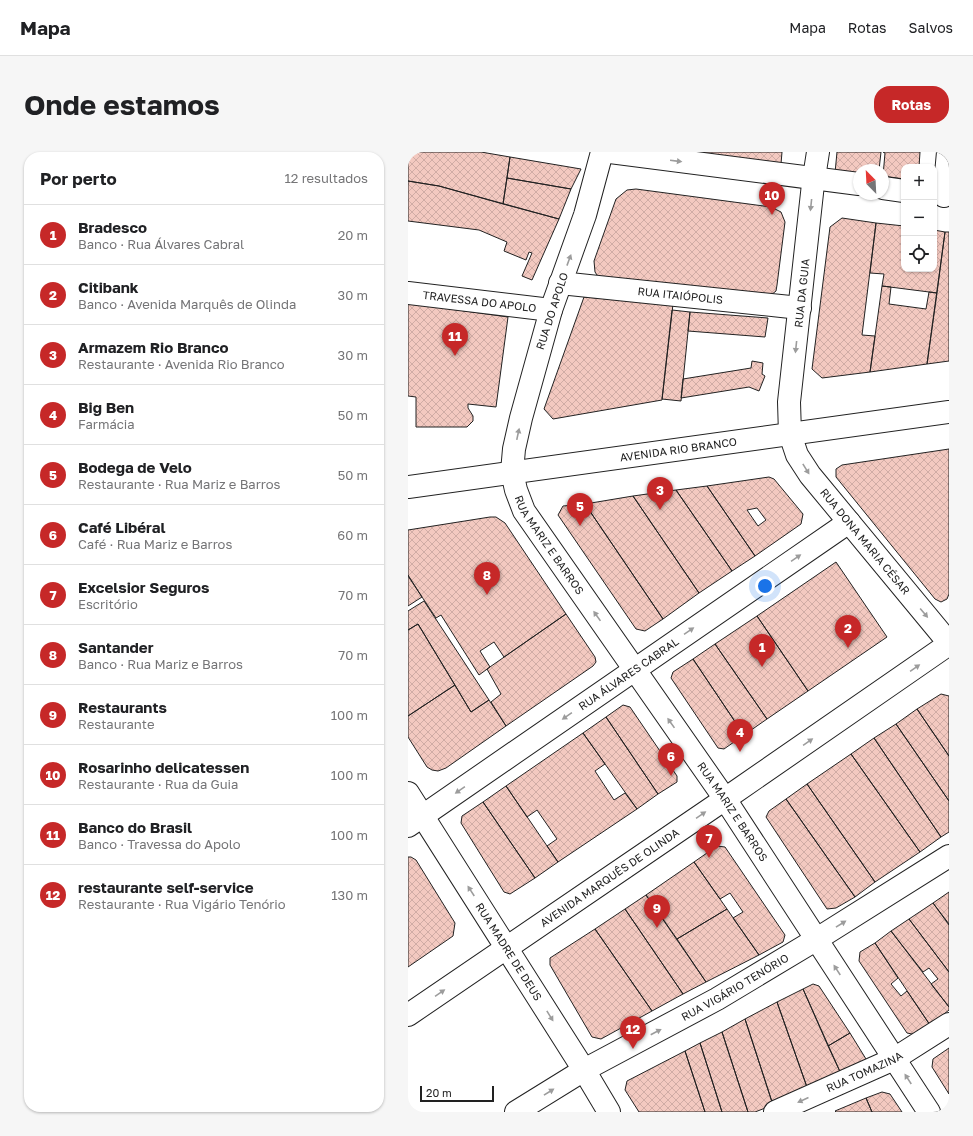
<!DOCTYPE html>
<html lang="pt">
<meta charset="utf-8">
<style>
body{margin:0;font-family:"Golos Text",sans-serif;background:#f6f6f6;color:#202124}
.controls{position:absolute;right:12px;top:12px;display:grid;overflow:hidden;border-radius:8px;box-shadow:0 1px 3px #0004}
.controls button{width:36px;height:36px;display:grid;place-items:center;padding:0;border:0;border-bottom:1px solid #e0e0e0;background:#fff;color:#202124;font:20px sans-serif}
.compass{position:absolute;left:445px;top:12px;width:36px;height:36px;border-radius:50%;background:#fff;box-shadow:0 1px 3px #0004;rotate:336deg}
.scale{position:absolute;left:12px;bottom:10px;width:74px;box-sizing:border-box;padding-left:4px;border:2px solid #222;border-top:0;font-size:11px;line-height:14px;white-space:nowrap;color:#222;-webkit-text-stroke:3px #fff;paint-order:stroke}
.you{position:absolute;left:357px;top:434px;width:14px;height:14px;margin:-10px;border:3px solid #fff;border-radius:50%;background:#1a73e8;box-shadow:0 0 0 6px #1a73e833}
.badge{display:grid;place-items:center;width:26px;height:26px;border-radius:50%;background:#c62828;color:#fff;font-size:13px;font-weight:700}
.pin{position:absolute;translate:-50% -33px;filter:drop-shadow(0 1px 2px #0008)}
.pin::after{content:'';position:absolute;top:21px;width:14px;height:12px;background:inherit;clip-path:polygon(0 0,100% 0,50% 100%)}
.list{margin:0;padding:0;list-style:none}
h2{display:flex;justify-content:space-between;align-items:center;height:52px;margin:0;padding:0 16px;font-size:17px}
h2 small{font-size:13px;font-weight:400;color:#757577}
.list li{display:grid;grid-template-columns:26px 1fr auto;gap:12px;align-items:center;box-sizing:border-box;height:60px;padding:0 16px;border-top:1px solid #e0e0e0}
.list b{display:block;font-size:15px;white-space:nowrap}
.list p{margin:0;font-size:13px;white-space:nowrap;color:#757577}
.list em{font-size:13px;font-style:normal;color:#757577}
.icon{flex:none;width:22px;height:22px;fill:none;stroke:currentColor;stroke-width:2;stroke-linecap:round;stroke-linejoin:round}
.map{position:relative;flex:none;width:541px;height:960px;overflow:hidden;border-radius:16px}
header{display:flex;align-items:center;gap:24px;box-sizing:border-box;height:56px;padding:0 20px;background:#fff;border-bottom:1px solid #e0e0e0}
header strong{font-size:19px}
nav{display:flex;gap:22px;margin-inline-start:auto;font-size:14px}
.intro{display:flex;align-items:center;justify-content:space-between;box-sizing:border-box;height:96px;padding:0 24px}
h1{margin:0;font-size:28px}
.button{padding:10px 18px;border-radius:16px;background:#c62828;color:#fff;font-size:14px;font-weight:700}
main{display:flex;gap:24px;padding:0 24px}
aside{flex:1;background:#fff;border-radius:16px;box-shadow:0 1px 3px #0004}
.map>svg:first-child{display:block}
.building{fill:url(#building-cross-hatch);stroke:#222;fill-rule:evenodd}
.lines{fill:none;stroke-linecap:round;stroke-linejoin:round}
.street-casing{stroke:#222;stroke-width:24}
.secondary-casing{stroke:#222;stroke-width:24}
.street{stroke:#fff;stroke-width:22}
.secondary{stroke:#fff;stroke-width:22}
.oneway{fill:#9c9c9c}
.labels{text-anchor:middle;stroke-width:3;stroke-linejoin:round;paint-order:stroke}
.street-label{font-size:11px;fill:#222;stroke:#fff}
</style>
<header>
<strong>Mapa</strong>
<nav><a>Mapa</a><a>Rotas</a><a>Salvos</a></nav>
</header>
<div class="intro"><h1>Onde estamos</h1><a class="button">Rotas</a></div>
<main>
<aside>
<h2>Por perto<small>12 resultados</small></h2>
<ul class="list">
<li><span class="badge">1</span><div><b>Bradesco</b><p>Banco · Rua Álvares Cabral</p></div><em>20 m</em></li>
<li><span class="badge">2</span><div><b>Citibank</b><p>Banco · Avenida Marquês de Olinda</p></div><em>30 m</em></li>
<li><span class="badge">3</span><div><b>Armazem Rio Branco</b><p>Restaurante · Avenida Rio Branco</p></div><em>30 m</em></li>
<li><span class="badge">4</span><div><b>Big Ben</b><p>Farmácia</p></div><em>50 m</em></li>
<li><span class="badge">5</span><div><b>Bodega de Velo</b><p>Restaurante · Rua Mariz e Barros</p></div><em>50 m</em></li>
<li><span class="badge">6</span><div><b>Café Libéral</b><p>Café · Rua Mariz e Barros</p></div><em>60 m</em></li>
<li><span class="badge">7</span><div><b>Excelsior Seguros</b><p>Escritório</p></div><em>70 m</em></li>
<li><span class="badge">8</span><div><b>Santander</b><p>Banco · Rua Mariz e Barros</p></div><em>70 m</em></li>
<li><span class="badge">9</span><div><b>Restaurants</b><p>Restaurante</p></div><em>100 m</em></li>
<li><span class="badge">10</span><div><b>Rosarinho delicatessen</b><p>Restaurante · Rua da Guia</p></div><em>100 m</em></li>
<li><span class="badge">11</span><div><b>Banco do Brasil</b><p>Banco · Travessa do Apolo</p></div><em>100 m</em></li>
<li><span class="badge">12</span><div><b>restaurante self-service</b><p>Restaurante · Rua Vigário Tenório</p></div><em>130 m</em></li>
</ul>
</aside>
<div class="map">
<svg width="541" height="960" viewBox="0 0 541 960">
<defs>
<pattern id="building-cross-hatch" width="8" height="8" patternUnits="userSpaceOnUse"><rect width="8" height="8" fill="#f3c9c0"/><path d="M0 0l8 8M0 8l8-8" fill="none" stroke="#d0aca5"/></pattern>
</defs>
<rect width="100%" height="100%" fill="#fff"/>
<path class="building" d="M 0,0 L 73,0 L 102,5 L 95,52 L 31,34 L 0,29 Z
M 278,0 L 374,0 L 373,12 Z
M 429,0 L 473,0 L 471,18 L 451,18 L 451,25 L 427,21 Z
M 475,0 L 512,0 L 511,15 L 496,15 L 496,27 L 475,24 L 477,1 Z
M 102,5 L 173,17 L 163,37 L 99,26 Z
M 99,26 L 163,37 L 151,67 L 95,52 Z
M 0,29 L 31,34 L 151,67 L 124,128 L 114,124 L 124,101 L 121,100 L 118,108 L 96,99 L 99,90 L 71,78 L 0,69 Z
M 228,37 L 363,55 L 373,60 L 377,70 L 369,133 L 368,139 L 363,143 L 191,126 L 187,120 L 186,109 L 208,47 L 219,38 Z
M 434,66 L 468,71 L 454,183 L 467,184 L 462,220 L 414,226 L 404,217 L 422,75 Z
M 468,71 L 496,74 L 496,117 L 526,117 L 526,78 L 537,80 L 529,141 L 474,134 L 476,122 L 462,121 Z
M 537,80 L 541,80 L 541,209 L 519,212 Z
M 474,134 L 483,135 L 481,152 L 518,157 L 521,140 L 529,141 L 519,212 L 462,220 Z
M 176,145 L 265,152 L 254,248 L 145,267 L 136,257 Z
M 0,151 L 100,165 L 88,255 L 60,252 L 60,256 L 65,264 L 65,269 L 59,275 L 8,275 L 8,245 L 0,244 Z
M 264,158 L 282,160 L 273,249 L 254,247 Z
M 282,160 L 360,166 L 357,185 L 280,179 Z
M 344,209 L 355,211 L 354,222 L 357,224 L 351,239 L 341,235 L 273,246 L 275,227 L 343,216 Z
M 541,297 L 541,442 L 539,447 L 533,450 L 527,447 L 428,325 L 428,317 L 434,313 Z
M 361,325 L 366,327 L 395,362 L 393,372 L 347,404 L 299,334 ZM 349,356 L 358,368 L 350,374 L 339,358 Z
M 299,334 L 347,404 L 324,419 L 268,338 Z
M 268,338 L 324,419 L 291,441 L 225,344 Z
M 225,344 L 291,441 L 255,467 L 177,352 Z
M 177,352 L 255,467 L 237,479 L 228,477 L 150,363 L 155,354 Z
M 82,365 L 88,365 L 97,371 L 158,462 L 96,505 L 86,490 L 72,499 L 82,515 L 71,523 L 33,463 L 28,466 L 0,424 L 0,378 Z
M 428,410 L 479,485 L 400,539 L 349,464 Z
M 0,423 L 14,445 L 0,454 Z
M 16,449 L 81,548 L 63,560 L 10,472 L 0,478 L 0,459 Z
M 158,462 L 187,505 L 188,510 L 185,514 L 98,574 L 83,550 L 93,542 L 79,517 Z
M 349,464 L 400,539 L 359,567 L 307,492 Z
M 10,472 L 47,533 L 0,564 L 0,478 Z
M 307,492 L 359,567 L 336,583 L 285,507 Z
M 285,507 L 336,583 L 316,597 L 310,596 L 263,526 L 265,520 Z
M 47,533 L 63,560 L 81,548 L 98,574 L 38,616 L 30,619 L 24,618 L 19,615 L 0,585 L 0,564 Z
M 533,542 L 541,544 L 541,604 L 509,557 Z
M 215,553 L 222,555 L 269,624 L 269,630 L 250,642 L 198,565 Z
M 509,557 L 541,604 L 541,649 L 488,572 Z
M 198,565 L 250,642 L 229,657 L 175,581 Z
M 488,572 L 541,649 L 541,680 L 533,685 L 466,586 Z
M 175,581 L 197,612 L 187,619 L 206,648 L 217,641 L 229,657 L 150,710 L 139,694 L 149,687 L 129,658 L 119,665 L 98,634 Z
M 466,586 L 533,685 L 512,700 L 443,602 Z
M 443,602 L 512,700 L 467,730 L 399,632 Z
M 399,632 L 467,730 L 447,745 L 378,647 Z
M 98,634 L 150,710 L 127,726 L 75,650 Z
M 378,647 L 447,745 L 428,756 L 419,757 L 358,665 L 361,659 Z
M 75,650 L 127,726 L 102,742 L 96,740 L 53,671 L 54,664 Z
M 309,694 L 317,695 L 377,783 L 375,790 L 351,803 L 325,766 L 335,760 L 322,741 L 312,747 L 286,710 Z
M 0,705 L 3,705 L 8,708 L 47,771 L 45,784 L 0,815 Z
M 286,710 L 319,757 L 269,787 L 238,743 Z
M 541,740 L 541,773 L 525,751 Z
M 238,743 L 298,830 L 275,842 L 217,757 Z
M 525,751 L 541,772 L 541,820 L 501,767 Z
M 217,757 L 275,842 L 244,859 L 187,777 Z
M 319,757 L 351,803 L 298,830 L 269,787 Z
M 501,767 L 541,820 L 541,855 L 523,832 L 530,827 L 521,816 L 515,820 L 483,779 Z
M 187,777 L 244,859 L 193,887 L 184,885 L 142,813 L 142,806 Z
M 483,779 L 541,855 L 541,858 L 522,873 L 467,791 Z
M 467,791 L 490,826 L 483,832 L 493,844 L 499,839 L 522,873 L 509,883 L 499,881 L 451,809 L 452,800 Z
M 405,832 L 411,834 L 442,881 L 420,894 L 395,837 Z
M 395,837 L 434,924 L 400,938 L 369,850 Z
M 369,850 L 400,938 L 365,953 L 337,867 Z
M 337,867 L 365,953 L 347,960 L 340,960 L 314,880 Z
M 314,880 L 340,960 L 314,960 L 292,891 Z
M 442,881 L 458,907 L 456,916 L 434,924 L 420,894 Z
M 292,891 L 314,960 L 297,960 L 277,899 Z
M 541,896 L 541,942 L 524,915 L 525,907 Z
M 277,899 L 297,960 L 231,960 L 217,938 L 219,929 Z
M 474,940 L 482,942 L 494,960 L 464,960 L 458,946 Z
M 458,946 L 464,960 L 428,960 L 427,959 Z"/>
<g class="lines">
<g class="street-casing">
<g id="street">
<path id="s1" d="M 194,0 L 177,63 L 143,158 L 113,266 L 106,297 L 104,320 L 108,338 L 116,359 L 317,647 L 521,960"/>
<path d="M 202,0 L 451,32"/>
<path id="s2" d="M 410,0 L 405,32 L 381,250 L 382,282 L 389,303 L 402,323 L 541,491"/>
<path d="M 475,36 L 496,39"/>
<path d="M 536,44 L 540,0"/>
<path id="s3" d="M 152,131 L 392,156"/>
<path id="s4" d="M 0,141 L 143,158"/>
<path id="s5" d="M 0,335 L 541,260"/>
<path id="s6" d="M 0,674 L 441,370"/>
<path id="s7" d="M 108,960 L 176,918 L 309,847 L 409,787 L 541,704"/>
<path id="s8" d="M 367,960 L 486,907 L 541,872"/>
</g>
</g>
<g class="secondary-casing">
<g id="secondary">
<path id="s9" d="M 0,641 L 176,918 L 201,960"/>
<path id="s10" d="M 0,863 L 317,647 L 541,492"/>
</g>
</g>
<use href="#street" class="street"/>
<use href="#secondary" class="secondary"/>
</g>
<defs><path id="oneway-solid" d="M-6-.8H1V-3.2L6.5 0L1 3.2V.8H-6Z"/></defs>
<g class="oneway">
<use href="#oneway-solid" transform="translate(268 9) rotate(7)"/>
<use href="#oneway-solid" transform="translate(403 53) rotate(96)"/>
<use href="#oneway-solid" transform="translate(161 108) rotate(-70)"/>
<use href="#oneway-solid" transform="translate(388 195) rotate(96)"/>
<use href="#oneway-solid" transform="translate(110 282) rotate(-78)"/>
<use href="#oneway-solid" transform="translate(398 317) rotate(58)"/>
<use href="#oneway-solid" transform="translate(388 406) rotate(-34)"/>
<use href="#oneway-solid" transform="translate(516 461) rotate(50)"/>
<use href="#oneway-solid" transform="translate(189 464) rotate(-125)"/>
<use href="#oneway-solid" transform="translate(281 479) rotate(-34)"/>
<use href="#oneway-solid" transform="translate(507 516) rotate(-35)"/>
<use href="#oneway-solid" transform="translate(159 564) rotate(145)"/>
<use href="#oneway-solid" transform="translate(263 571) rotate(-125)"/>
<use href="#oneway-solid" transform="translate(400 590) rotate(-35)"/>
<use href="#oneway-solid" transform="translate(52 638) rotate(145)"/>
<use href="#oneway-solid" transform="translate(293 663) rotate(-34)"/>
<use href="#oneway-solid" transform="translate(63 739) rotate(-123)"/>
<use href="#oneway-solid" transform="translate(433 772) rotate(-32)"/>
<use href="#oneway-solid" transform="translate(429 818) rotate(-123)"/>
<use href="#oneway-solid" transform="translate(32 841) rotate(-34)"/>
<use href="#oneway-solid" transform="translate(142 864) rotate(58)"/>
<use href="#oneway-solid" transform="translate(248 880) rotate(-28)"/>
<use href="#oneway-solid" transform="translate(500 927) rotate(-123)"/>
<use href="#oneway-solid" transform="translate(141 940) rotate(-32)"/>
<use href="#oneway-solid" transform="translate(395 948) rotate(156)"/>
</g>
<g class="labels">
<g class="street-label">
<text transform="translate(394 141) rotate(-84)" y="4">RUA DA GUIA</text>
<text dy="4" stroke="none"><textPath href="#s3" startOffset="121">RUA ITAIÓPOLIS</textPath></text>
<text dy="4" stroke="none"><textPath href="#s4" startOffset="72">TRAVESSA DO APOLO</textPath></text>
<text transform="translate(144 159) rotate(-72)" y="4">RUA DO APOLO</text>
<text dy="4" stroke="none"><textPath href="#s5" startOffset="273">AVENIDA RIO BRANCO</textPath></text>
<text dy="4" stroke="none"><textPath href="#s2" startOffset="416">RUA DONA MARIA CÉSAR</textPath></text>
<text dy="4" stroke="none"><textPath href="#s1" startOffset="416">RUA MARIZ E BARROS</textPath></text>
<text dy="4" stroke="none"><textPath href="#s6" startOffset="268">RUA ÁLVARES CABRAL</textPath></text>
<text dy="4" stroke="none"><textPath href="#s1" startOffset="740">RUA MARIZ E BARROS</textPath></text>
<text dy="4" stroke="none"><textPath href="#s10" startOffset="244">AVENIDA MARQUÊS DE OLINDA</textPath></text>
<text dy="4" stroke="none"><textPath href="#s9" startOffset="188">RUA MADRE DE DEUS</textPath></text>
<text dy="4" stroke="none"><textPath href="#s7" startOffset="252">RUA VIGÁRIO TENÓRIO</textPath></text>
<text dy="4" stroke="none"><textPath href="#s8" startOffset="98">RUA TOMAZINA</textPath></text>
</g>
</g>
</svg>
<div class="controls">
<button>+</button>
<button>−</button>
<button><svg class="icon" aria-label="locate" viewBox="0 0 24 24"><circle cx="12" cy="12" r="6"/><path d="M12 2v4M12 18v4M2 12h4M18 12h4"/></svg></button>
</div>
<svg class="compass" viewBox="-18 -18 36 36"><path d="M0-13l5 13h-10z" fill="#e53935"/><path d="M0 13l5-13h-10z" fill="#757577"/></svg>
<div class="scale">20 m</div>
<div class="you"></div>
<div class="pin badge" style="left:354px;top:515px">1</div>
<div class="pin badge" style="left:440px;top:496px">2</div>
<div class="pin badge" style="left:252px;top:358px">3</div>
<div class="pin badge" style="left:332px;top:600px">4</div>
<div class="pin badge" style="left:172px;top:374px">5</div>
<div class="pin badge" style="left:263px;top:624px">6</div>
<div class="pin badge" style="left:301px;top:706px">7</div>
<div class="pin badge" style="left:79px;top:443px">8</div>
<div class="pin badge" style="left:249px;top:776px">9</div>
<div class="pin badge" style="left:364px;top:63px">10</div>
<div class="pin badge" style="left:47px;top:204px">11</div>
<div class="pin badge" style="left:225px;top:897px">12</div>
</div>
</main>
